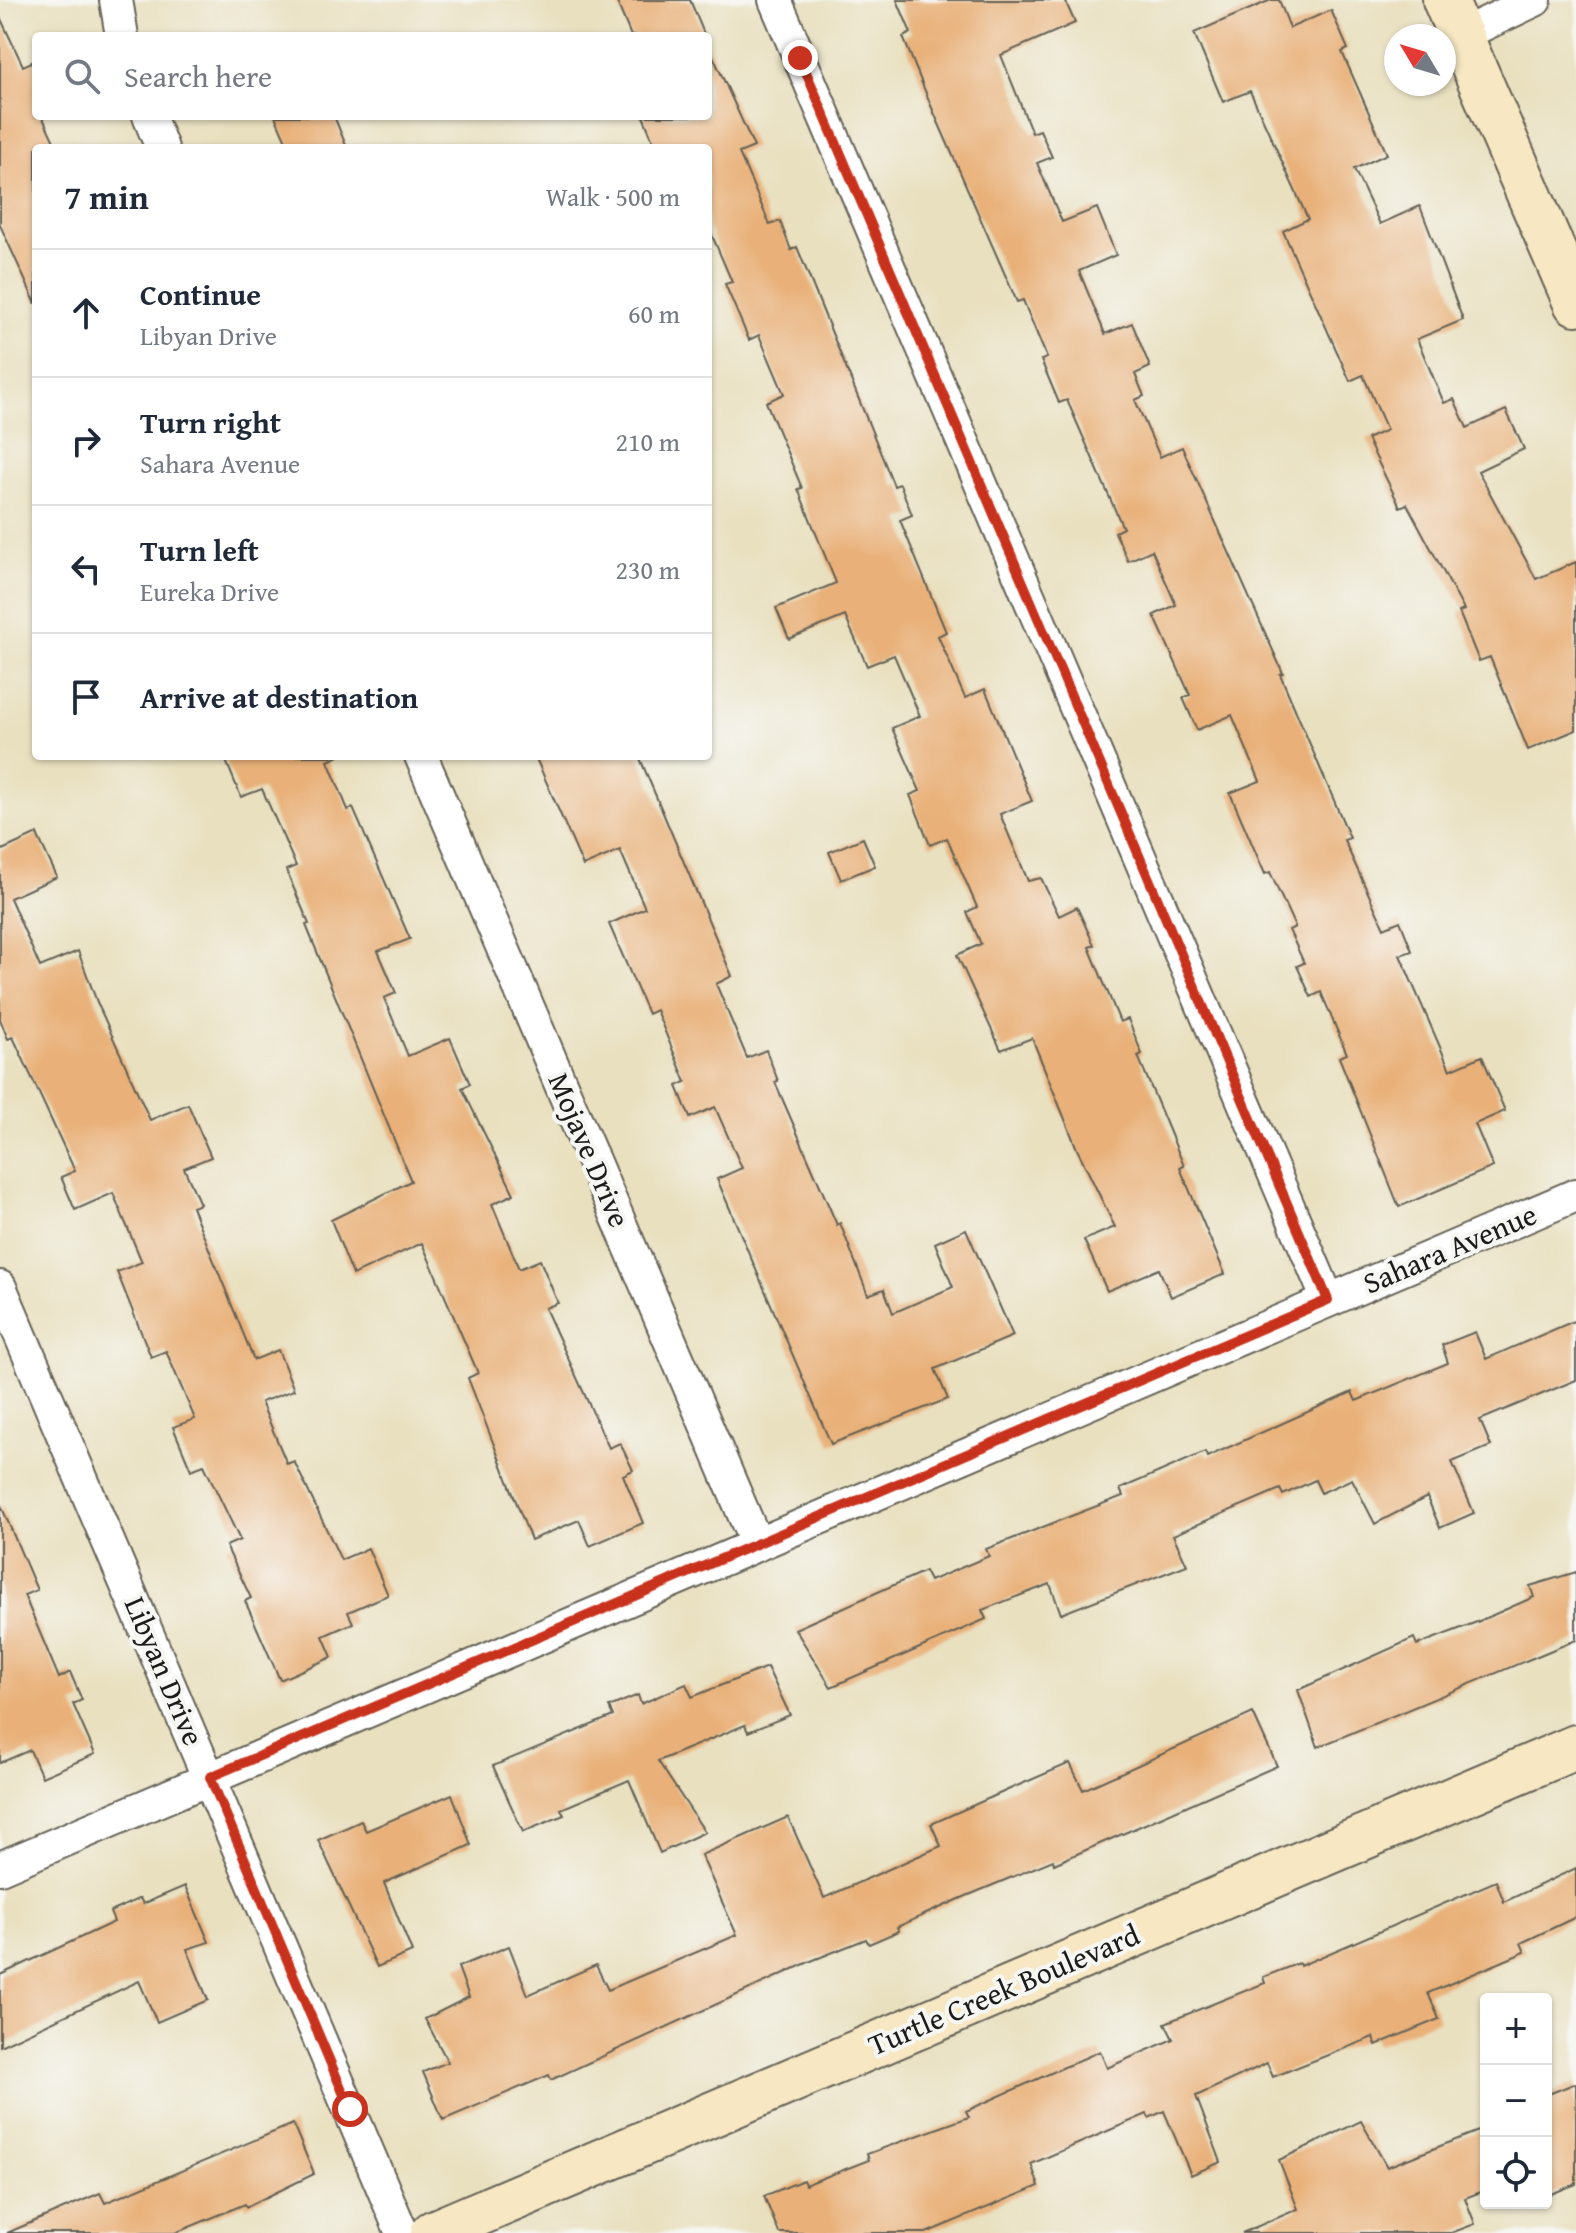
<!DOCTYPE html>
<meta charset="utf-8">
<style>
body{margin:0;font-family:"Gentium Book Plus",serif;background:#f2f2f3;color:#1f2937}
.controls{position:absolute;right:24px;bottom:24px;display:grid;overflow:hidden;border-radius:8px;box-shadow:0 2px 6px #0004}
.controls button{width:72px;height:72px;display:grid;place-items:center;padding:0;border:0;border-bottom:2px solid #e0e1e3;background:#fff;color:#1f2937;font:40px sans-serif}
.compass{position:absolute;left:1384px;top:24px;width:72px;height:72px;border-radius:50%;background:#fff;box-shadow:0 2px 6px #0004;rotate:308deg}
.stop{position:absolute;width:24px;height:24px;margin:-18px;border:6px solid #c8321e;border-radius:50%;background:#fff}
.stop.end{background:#c8321e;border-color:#fff;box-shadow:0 2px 8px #0008}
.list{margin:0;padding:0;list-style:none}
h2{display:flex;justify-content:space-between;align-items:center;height:104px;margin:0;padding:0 32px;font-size:34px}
h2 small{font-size:26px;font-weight:400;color:#747a83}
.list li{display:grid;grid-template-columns:52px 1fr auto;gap:24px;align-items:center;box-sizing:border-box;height:128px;padding:0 32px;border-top:2px solid #e0e1e3}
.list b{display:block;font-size:30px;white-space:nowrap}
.list p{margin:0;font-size:26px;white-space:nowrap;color:#747a83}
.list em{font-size:26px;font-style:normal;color:#747a83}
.icon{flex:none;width:44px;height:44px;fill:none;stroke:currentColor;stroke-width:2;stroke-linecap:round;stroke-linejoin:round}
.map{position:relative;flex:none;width:1576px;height:2233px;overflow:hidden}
.search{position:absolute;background:#fff;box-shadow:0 2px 6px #0004;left:32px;top:32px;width:680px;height:88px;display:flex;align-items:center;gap:20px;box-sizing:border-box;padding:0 28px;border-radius:8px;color:#747a83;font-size:30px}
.panel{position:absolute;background:#fff;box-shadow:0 2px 6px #0004;left:32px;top:144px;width:680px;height:616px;border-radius:8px}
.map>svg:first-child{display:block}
.building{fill:#e9b179}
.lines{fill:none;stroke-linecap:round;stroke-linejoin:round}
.street-casing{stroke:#646155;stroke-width:36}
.secondary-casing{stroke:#646155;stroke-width:48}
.street{stroke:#fff;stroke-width:32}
.secondary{stroke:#f7e8c3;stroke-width:44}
.route{stroke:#c8321e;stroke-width:10}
.labels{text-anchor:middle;stroke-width:8;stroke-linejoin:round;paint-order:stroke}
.street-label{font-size:30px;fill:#1c1c1c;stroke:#f6f6f2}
</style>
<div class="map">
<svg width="1576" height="2233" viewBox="0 0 1576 2233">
<rect width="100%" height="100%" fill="#f6f6f2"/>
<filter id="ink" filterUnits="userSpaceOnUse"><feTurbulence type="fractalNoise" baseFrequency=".0125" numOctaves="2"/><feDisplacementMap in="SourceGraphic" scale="16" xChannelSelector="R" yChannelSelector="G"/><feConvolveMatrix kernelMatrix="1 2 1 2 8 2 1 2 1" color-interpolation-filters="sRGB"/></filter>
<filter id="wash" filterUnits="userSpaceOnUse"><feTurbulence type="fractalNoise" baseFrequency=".006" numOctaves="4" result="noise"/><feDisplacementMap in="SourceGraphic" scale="32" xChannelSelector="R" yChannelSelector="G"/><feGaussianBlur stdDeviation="1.8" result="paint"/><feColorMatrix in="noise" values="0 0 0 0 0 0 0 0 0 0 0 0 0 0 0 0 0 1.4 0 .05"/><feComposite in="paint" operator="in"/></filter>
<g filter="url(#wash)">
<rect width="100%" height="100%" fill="#e9e0bf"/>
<g id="blocks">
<path class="building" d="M 616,0 L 690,0 L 705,36 L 631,36 Z
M 897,0 L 1065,0 L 1075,23 L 1001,55 L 1032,133 L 1040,130 L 1052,157 L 1037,163 L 1062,222 L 1097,208 L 1116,255 L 1079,271 L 1105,334 L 1132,323 L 1150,367 L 1135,374 L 1144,396 L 1135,400 L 1160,457 L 1182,447 L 1283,673 L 1280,674 L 1350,838 L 1344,840 L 1384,928 L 1400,921 L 1412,951 L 1400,955 L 1450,1070 L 1482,1056 L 1505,1111 L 1475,1124 L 1493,1167 L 1399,1207 L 1339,1057 L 1347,1054 L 1321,992 L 1311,997 L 1297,966 L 1304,963 L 1289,930 L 1295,927 L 1270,872 L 1265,874 L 1230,793 L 1260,781 L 1232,715 L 1197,730 L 1183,698 L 1190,695 L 1154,615 L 1176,605 L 1152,550 L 1128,561 L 1115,532 L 1123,528 L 1067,400 L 1059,403 L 1041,360 L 1047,358 L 1023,300 L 1017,302 L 932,108 L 903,37 L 911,33 Z
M 1271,0 L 1279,0 L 1290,28 L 1331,10 L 1348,49 L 1342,52 L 1387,154 L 1354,169 L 1380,224 L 1420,206 L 1463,320 L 1417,339 L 1444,403 L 1454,399 L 1467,428 L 1506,410 L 1524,449 L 1478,471 L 1536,579 L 1576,562 L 1576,730 L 1528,750 L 1490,657 L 1479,661 L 1459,612 L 1464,610 L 1407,504 L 1400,507 L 1367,439 L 1387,430 L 1363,375 L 1350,381 L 1283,231 L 1308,219 L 1250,91 L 1223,102 L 1194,33 Z
M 0,17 L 23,66 L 36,60 L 36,116 L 42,116 L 57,148 L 36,148 L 36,304 L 0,225 Z
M 708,45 L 754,147 L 739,153 L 770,225 L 780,221 L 791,250 L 797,247 L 894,486 L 900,484 L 912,515 L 900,520 L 946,632 L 938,636 L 965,698 L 985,689 L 1032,801 L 1000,814 L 1028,881 L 1041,878 L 1059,916 L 1077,907 L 1094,945 L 1089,947 L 1120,1022 L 1128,1019 L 1142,1054 L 1138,1056 L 1184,1166 L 1180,1168 L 1225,1274 L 1171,1297 L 1159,1269 L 1107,1291 L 1084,1240 L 1115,1227 L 1077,1149 L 1032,1038 L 1001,1050 L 957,955 L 981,944 L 967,912 L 977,907 L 947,838 L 930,845 L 910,795 L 920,791 L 892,728 L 920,716 L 894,655 L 867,666 L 845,616 L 789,639 L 776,608 L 836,583 L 798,489 L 802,488 L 766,402 L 784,394 L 759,335 L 749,340 L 725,284 L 732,282 L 708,226 L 708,148 L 656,148 L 643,116 L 708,116 Z
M 275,116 L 334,116 L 347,148 L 289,148 Z
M 224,756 L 339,756 L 328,761 L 348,810 L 353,808 L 410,939 L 378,951 L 396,993 L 384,998 L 408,1056 L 450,1038 L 470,1084 L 462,1088 L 514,1194 L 492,1204 L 519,1269 L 540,1260 L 558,1303 L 545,1308 L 609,1448 L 620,1443 L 633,1470 L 623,1475 L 643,1523 L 590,1546 L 579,1520 L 531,1540 L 468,1378 L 478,1373 L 422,1243 L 353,1275 L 331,1220 L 411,1181 L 306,925 L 309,924 L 286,870 L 296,866 L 262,789 L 241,797 Z
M 535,756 L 639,756 L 732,976 L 716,984 L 747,1058 L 766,1050 L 778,1081 L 775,1082 L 837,1225 L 840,1223 L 868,1295 L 884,1289 L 893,1313 L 953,1287 L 935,1243 L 966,1229 L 1013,1336 L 935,1369 L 948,1399 L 831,1444 L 717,1179 L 742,1168 L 715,1107 L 690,1118 L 677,1086 L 686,1082 L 656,1010 L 648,1014 L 609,924 L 645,908 L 620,850 L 583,866 Z
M 37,834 L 57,877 L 10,898 L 40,967 L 78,951 L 97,1002 L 150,1120 L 188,1104 L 211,1157 L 184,1168 L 200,1204 L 192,1207 L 254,1360 L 278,1350 L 294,1390 L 261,1402 L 287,1464 L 294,1461 L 341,1560 L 368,1548 L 388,1595 L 348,1612 L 353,1623 L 323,1636 L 332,1657 L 280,1680 L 245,1601 L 251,1598 L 226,1546 L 240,1540 L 204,1465 L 191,1470 L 173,1427 L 195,1419 L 166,1351 L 151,1357 L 117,1272 L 142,1262 L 113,1193 L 75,1210 L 61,1177 L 75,1171 L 13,1037 L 8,1039 L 0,1019 L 0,851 Z
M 863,838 L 875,866 L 841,880 L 829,852 Z
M 1576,1320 L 1576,1380 L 1480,1420 L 1491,1446 L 1452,1462 L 1474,1513 L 1440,1528 L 1427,1497 L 1375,1524 L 1352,1479 L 1321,1493 L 1315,1480 L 1283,1495 L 1280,1489 L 1173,1535 L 1187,1565 L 1061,1614 L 1050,1584 L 982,1610 L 986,1619 L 831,1687 L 795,1629 L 925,1571 L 930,1581 L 989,1556 L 986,1549 L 1123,1496 L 1120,1489 L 1205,1452 L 1207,1457 L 1352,1392 L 1356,1401 L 1448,1363 L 1442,1345 L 1475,1332 L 1486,1359 Z
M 0,1503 L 37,1590 L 24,1595 L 59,1678 L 70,1672 L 82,1700 L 73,1704 L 95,1754 L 42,1777 L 30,1750 L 0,1763 Z
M 1576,1572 L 1576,1640 L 1318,1747 L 1298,1690 L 1414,1638 L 1417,1645 L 1477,1622 L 1534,1597 L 1530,1586 Z
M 767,1667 L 790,1715 L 748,1732 L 745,1725 L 658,1761 L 705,1832 L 660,1853 L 629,1780 L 561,1809 L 564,1815 L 523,1832 L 493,1766 L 613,1716 L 609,1707 L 638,1695 L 641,1704 L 686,1684 L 692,1697 Z
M 1253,1713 L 1277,1766 L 1054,1864 L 1053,1860 L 964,1897 L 897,1927 L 899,1931 L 869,1944 L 866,1939 L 811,1961 L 551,2080 L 549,2075 L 443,2120 L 423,2072 L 448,2062 L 425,2019 L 469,1997 L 458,1967 L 509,1946 L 528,1995 L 596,1965 L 608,1990 L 737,1935 L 701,1855 L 788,1817 L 824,1898 L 941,1846 L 931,1824 L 1010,1789 L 1070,1763 L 1083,1790 Z
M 452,1794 L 471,1845 L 384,1883 L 412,1952 L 377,1967 L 318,1840 L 361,1821 L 366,1831 Z
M 1576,1868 L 1576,1917 L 1521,1943 L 1525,1952 L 1428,1993 L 1439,2019 L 1376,2045 L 1373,2037 L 1273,2077 L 1267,2063 L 1196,2096 L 1221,2162 L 1191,2175 L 1164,2111 L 1149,2118 L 1147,2114 L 1031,2164 L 1039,2186 L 926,2233 L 779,2233 L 764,2196 L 803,2180 L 805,2185 L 869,2160 L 867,2154 L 969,2117 L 966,2111 L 1100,2051 L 1107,2068 L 1173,2039 L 1165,2023 L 1265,1983 L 1263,1977 L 1299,1963 L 1300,1966 L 1496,1881 L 1504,1902 Z
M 185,1886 L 209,1942 L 187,1949 L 208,2000 L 157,2022 L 139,1981 L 0,2046 L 0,1975 L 114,1922 L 110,1912 L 140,1898 L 143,1904 Z
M 1576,2083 L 1576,2184 L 1546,2196 L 1546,2095 Z
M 1361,2121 L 1387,2167 L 1486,2128 L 1486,2190 L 1465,2198 L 1475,2224 L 1451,2233 L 1242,2233 L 1298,2209 L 1279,2160 Z
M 293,2124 L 314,2174 L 246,2207 L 245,2204 L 175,2233 L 7,2233 L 100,2193 L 105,2203 Z"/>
</g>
</g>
<g filter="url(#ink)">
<use href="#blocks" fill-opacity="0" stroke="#646155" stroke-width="2"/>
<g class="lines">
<g class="street-casing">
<path id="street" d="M 116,0 L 122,36
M 775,0 L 1328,1300
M 1461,35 L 1535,0
M 149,116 L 162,148
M 421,756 L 757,1545
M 0,1287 L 402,2233
M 0,1868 L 1576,1195"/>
</g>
<g class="secondary-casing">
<path id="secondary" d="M 1445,0 L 1576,303
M 433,2233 L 1576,1747"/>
</g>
<use href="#street" class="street"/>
<use href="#secondary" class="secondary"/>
</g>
</g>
<g class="lines" filter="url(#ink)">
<path class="route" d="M 350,2109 L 210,1777 L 1328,1300 L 800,58"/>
</g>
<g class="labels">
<g class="street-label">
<text transform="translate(589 1150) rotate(67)" y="10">Mojave Drive</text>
<text transform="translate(1450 1249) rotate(-23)" y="10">Sahara Avenue</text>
<text transform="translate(164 1671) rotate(67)" y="10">Libyan Drive</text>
<text transform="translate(1004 1990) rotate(-23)" y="10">Turtle Creek Boulevard</text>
</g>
</g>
</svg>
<div class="controls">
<button>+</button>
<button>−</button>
<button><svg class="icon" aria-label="locate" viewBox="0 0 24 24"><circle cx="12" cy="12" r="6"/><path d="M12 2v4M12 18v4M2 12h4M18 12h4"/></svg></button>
</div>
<svg class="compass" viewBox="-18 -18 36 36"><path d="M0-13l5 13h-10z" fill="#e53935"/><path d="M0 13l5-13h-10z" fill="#747a83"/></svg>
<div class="stop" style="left:350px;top:2109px"></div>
<div class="stop end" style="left:800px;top:58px"></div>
<div class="search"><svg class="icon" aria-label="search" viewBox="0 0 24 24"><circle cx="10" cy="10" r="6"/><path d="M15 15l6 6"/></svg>Search here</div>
<section class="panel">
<h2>7 min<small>Walk · 500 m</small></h2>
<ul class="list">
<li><svg class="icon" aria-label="ahead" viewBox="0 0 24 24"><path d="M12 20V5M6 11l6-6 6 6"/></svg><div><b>Continue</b><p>Libyan Drive</p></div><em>60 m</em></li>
<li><svg class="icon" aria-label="right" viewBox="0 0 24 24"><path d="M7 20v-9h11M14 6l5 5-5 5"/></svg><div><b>Turn right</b><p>Sahara Avenue</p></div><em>210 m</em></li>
<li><svg class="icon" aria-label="left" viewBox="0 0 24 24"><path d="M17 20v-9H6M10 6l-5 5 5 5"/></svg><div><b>Turn left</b><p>Eureka Drive</p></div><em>230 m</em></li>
<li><svg class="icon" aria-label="arrive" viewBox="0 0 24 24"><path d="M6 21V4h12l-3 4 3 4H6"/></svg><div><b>Arrive at destination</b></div></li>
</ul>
</section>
</div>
